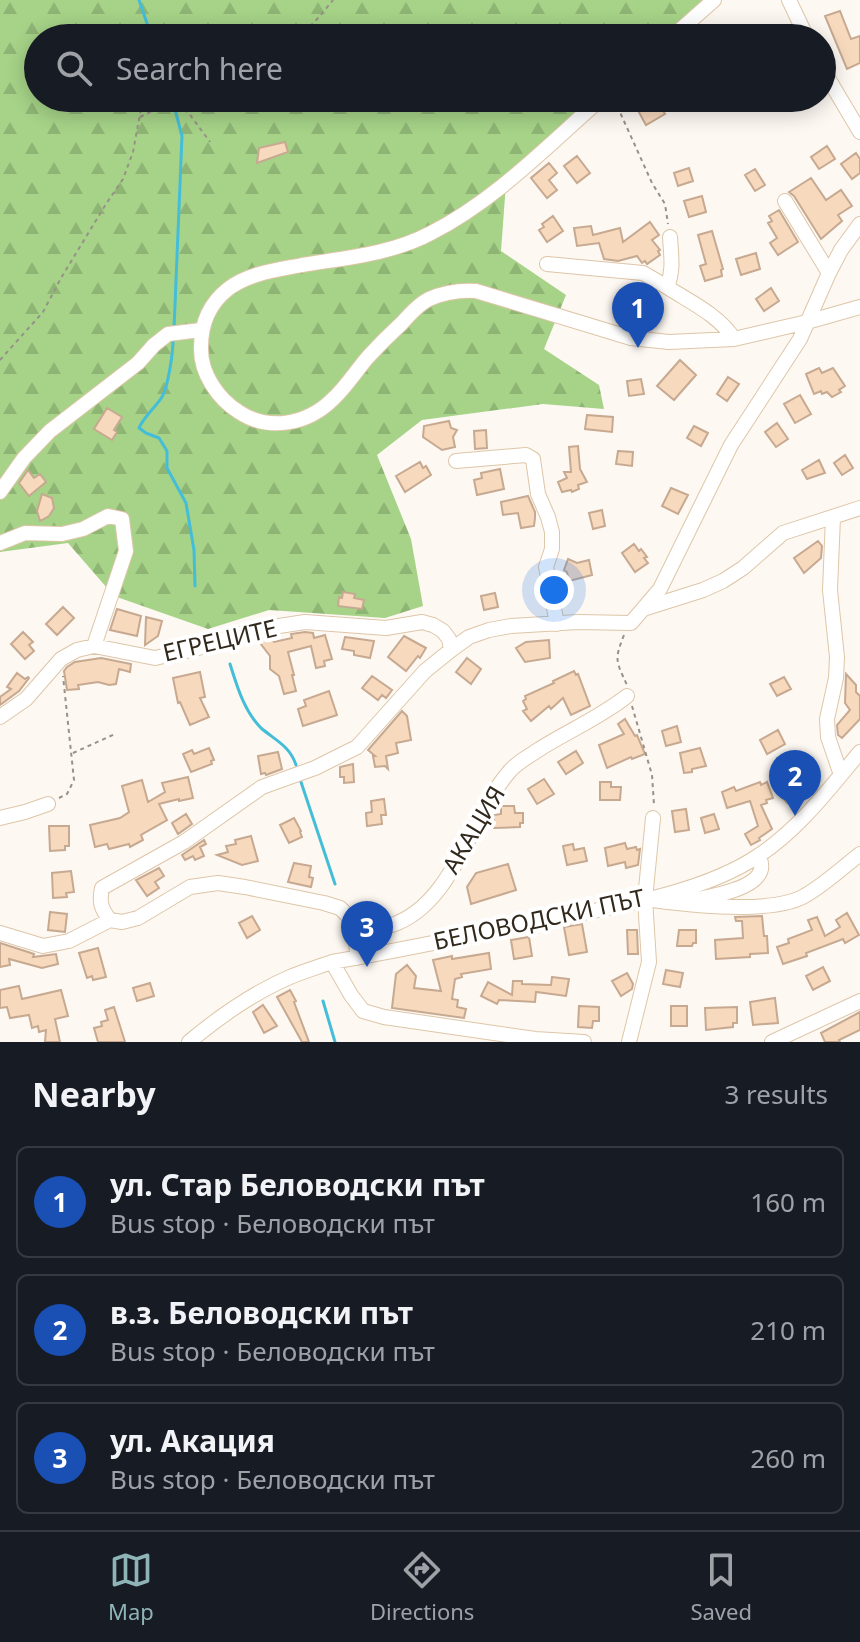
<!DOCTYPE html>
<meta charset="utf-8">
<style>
body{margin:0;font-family:"Noto Sans",sans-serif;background:#20242c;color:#f1f3f6}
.you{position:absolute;left:554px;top:590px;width:28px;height:28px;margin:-20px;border:6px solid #fff;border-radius:50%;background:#1a73e8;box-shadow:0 0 0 12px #1a73e833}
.badge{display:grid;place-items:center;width:52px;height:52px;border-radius:50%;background:#8fb4b7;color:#fff;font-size:26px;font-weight:700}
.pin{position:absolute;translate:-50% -66px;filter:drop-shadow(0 2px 4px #0008)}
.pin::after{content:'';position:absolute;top:42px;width:28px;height:24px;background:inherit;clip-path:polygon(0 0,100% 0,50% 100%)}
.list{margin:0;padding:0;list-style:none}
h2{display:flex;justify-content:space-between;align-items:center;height:104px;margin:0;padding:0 32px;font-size:34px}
h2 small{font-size:26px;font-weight:400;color:#9ea1a6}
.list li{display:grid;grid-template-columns:52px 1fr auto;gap:24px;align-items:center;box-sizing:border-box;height:112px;margin:0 16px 16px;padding:0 16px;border:2px solid #363941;border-radius:12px}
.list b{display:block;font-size:30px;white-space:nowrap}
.list p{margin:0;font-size:26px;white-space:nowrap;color:#9ea1a6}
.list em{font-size:26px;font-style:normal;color:#9ea1a6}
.icon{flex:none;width:44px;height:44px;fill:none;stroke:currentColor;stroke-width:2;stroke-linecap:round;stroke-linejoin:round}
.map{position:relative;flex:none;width:860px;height:1042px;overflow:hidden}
.search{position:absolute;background:#171b24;box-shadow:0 4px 20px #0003;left:24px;right:24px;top:24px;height:88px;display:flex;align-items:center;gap:20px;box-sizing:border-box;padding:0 28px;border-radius:44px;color:#9ea1a6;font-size:30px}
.sheet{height:488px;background:#171b24}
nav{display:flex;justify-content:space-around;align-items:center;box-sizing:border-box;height:112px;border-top:2px solid #363941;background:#171b24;font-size:22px;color:#9ea1a6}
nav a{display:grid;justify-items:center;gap:4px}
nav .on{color:#8fb4b7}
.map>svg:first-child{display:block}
.forest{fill:url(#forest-firs)}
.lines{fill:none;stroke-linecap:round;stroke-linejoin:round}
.stream{stroke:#44bdd9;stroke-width:3}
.building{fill:#f7d9be;stroke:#c6a990;stroke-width:2}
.minor-casing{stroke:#dec6a8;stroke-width:16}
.path{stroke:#989188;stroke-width:2;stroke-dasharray:4 4;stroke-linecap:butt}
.minor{stroke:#fff;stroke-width:14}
.labels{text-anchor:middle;stroke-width:8;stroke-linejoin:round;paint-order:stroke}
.street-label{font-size:24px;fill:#32291d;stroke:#fff}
</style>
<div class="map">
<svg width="860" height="1042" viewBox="0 0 860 1042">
<defs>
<pattern id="forest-firs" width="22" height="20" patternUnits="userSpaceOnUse" patternTransform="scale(2)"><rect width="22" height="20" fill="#a6d388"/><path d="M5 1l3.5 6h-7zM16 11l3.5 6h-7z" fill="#8fb575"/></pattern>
</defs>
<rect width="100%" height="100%" fill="#fdf8f2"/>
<path class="forest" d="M 0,0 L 714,0 L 671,38 L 38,38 L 38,98 L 602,98 L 506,183 L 501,251 L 566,295 L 544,349 L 599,385 L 604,409 L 543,404 L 422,420 L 377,455 L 411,539 L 423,606 L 385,618 L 269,610 L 208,629 L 114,596 L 68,543 L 0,552 Z"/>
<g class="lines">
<path class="stream" d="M 139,0 L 152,38
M 172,98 L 182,136 L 174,329
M 173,340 C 173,353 168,387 162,397 C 155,408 145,415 139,428 L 146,433 L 159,438 L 167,451 L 167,468 L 186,503 L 194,550 L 195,586
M 230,664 C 237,686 244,711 261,728 C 275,740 290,746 296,765
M 301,782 L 335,884
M 323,1001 L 335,1042"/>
</g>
<path class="building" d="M 840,11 L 851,39 L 860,36 L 860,63 L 847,69 L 825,16 Z
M 648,98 L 656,98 L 665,114 L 646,125 L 635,105 Z
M 285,142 L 288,152 L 257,163 L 259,148 Z
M 827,146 L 835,159 L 819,169 L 811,157 Z
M 856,153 L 860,159 L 860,173 L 852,179 L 841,164 Z
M 577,156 L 590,173 L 577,183 L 564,166 Z
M 549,163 L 557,173 L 549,180 L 557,190 L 547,198 L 531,178 Z
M 689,168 L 693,181 L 678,186 L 674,173 Z
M 755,169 L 765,185 L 755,191 L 745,175 Z
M 811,178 L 826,200 L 841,190 L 852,206 L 838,215 L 842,221 L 821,239 L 794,196 L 789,192 Z
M 702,196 L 706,212 L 689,217 L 684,201 Z
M 779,210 L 798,242 L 778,255 L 770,243 L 777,238 L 768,223 L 772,221 L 769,216 Z
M 553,216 L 563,231 L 547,242 L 539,230 L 544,227 L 542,224 Z
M 650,222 L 659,235 L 652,240 L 660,250 L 658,251 L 660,255 L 647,264 L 645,261 L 642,263 L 637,256 L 618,261 L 604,259 L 599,243 L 577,246 L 574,228 L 591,226 L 593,235 L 620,228 L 623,242 Z
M 712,231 L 723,269 L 721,270 L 722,276 L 705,281 L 700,266 L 706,264 L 698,235 Z
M 756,253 L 760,269 L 741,275 L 736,259 Z
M 771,288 L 779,301 L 764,311 L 756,299 Z
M 680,360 L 696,375 L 674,400 L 657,386 Z
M 819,368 L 822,373 L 833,368 L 845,386 L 839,390 L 841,392 L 832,397 L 827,392 L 822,394 L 821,391 L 814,394 L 806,374 Z
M 728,377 L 739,384 L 727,401 L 717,394 Z
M 641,379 L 644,394 L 629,396 L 627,381 Z
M 800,395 L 811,414 L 795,423 L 784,404 Z
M 107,408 L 122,417 L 114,430 L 117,432 L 112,440 L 94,429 Z
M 587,415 L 613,417 L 612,432 L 585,429 Z
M 449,421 L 451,428 L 457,430 L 453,437 L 455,447 L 442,450 L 423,437 L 424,426 Z
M 777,423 L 788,439 L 776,447 L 765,432 Z
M 694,426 L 708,433 L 701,446 L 687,438 Z
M 486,430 L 487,448 L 475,449 L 474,431 Z
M 578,446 L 580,469 L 587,482 L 578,485 L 579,489 L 572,492 L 571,490 L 562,492 L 558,482 L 567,478 L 564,472 L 571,472 L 569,447 Z
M 618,451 L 633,452 L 632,466 L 616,464 Z
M 845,455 L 853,468 L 842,475 L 834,463 Z
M 819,460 L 825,473 L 807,479 L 802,470 Z
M 420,462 L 423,468 L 426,466 L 431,475 L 405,492 L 396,476 Z
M 500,469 L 504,489 L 477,495 L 474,480 L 482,478 L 481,473 Z
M 28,470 L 34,478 L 40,474 L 46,482 L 29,496 L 19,483 Z
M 671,488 L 688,495 L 678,514 L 662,506 Z
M 42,494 L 52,498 L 54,508 L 49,516 L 40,521 L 37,511 Z
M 528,496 L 535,512 L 535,518 L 534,526 L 521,528 L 518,513 L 503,515 L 501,502 Z
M 602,510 L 605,526 L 593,529 L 589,513 Z
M 818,541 L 822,546 L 821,558 L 804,573 L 794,558 Z
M 634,544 L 639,551 L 641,549 L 647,557 L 644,558 L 648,563 L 635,572 L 622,553 Z
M 568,559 L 577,563 L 589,560 L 592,575 L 569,581 L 567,572 L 564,570 Z
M 343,592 L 355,594 L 354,598 L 364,600 L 362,609 L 338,606 L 339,597 L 342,598 Z
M 495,593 L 498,607 L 484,610 L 481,596 Z
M 63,607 L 74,618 L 57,635 L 46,624 Z
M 117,609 L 141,616 L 137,636 L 110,630 Z
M 146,617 L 162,621 L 158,636 L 145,645 Z
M 23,632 L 33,642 L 29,645 L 34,651 L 25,659 L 11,644 Z
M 305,632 L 313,633 L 314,638 L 325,635 L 332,659 L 324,661 L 325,666 L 316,668 L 311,646 L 288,652 L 294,675 L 292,675 L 296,691 L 284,694 L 279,676 L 270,669 L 270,656 L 257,639 L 270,637 L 274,642 L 292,638 L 291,634 Z
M 404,636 L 426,648 L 420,658 L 418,656 L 406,671 L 388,657 Z
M 345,637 L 374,641 L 370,658 L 354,655 L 354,651 L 342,649 Z
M 549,640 L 550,658 L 525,662 L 516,648 L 526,642 Z
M 101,658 L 131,664 L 130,672 L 119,669 L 116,684 L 109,685 L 98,682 L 78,685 L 79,689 L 67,690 L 64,671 L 67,667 L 75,662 Z
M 467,658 L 481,669 L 471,684 L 456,672 Z
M 574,671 L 576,675 L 578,674 L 590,706 L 571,715 L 563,698 L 551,709 L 549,706 L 531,721 L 523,711 L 527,709 L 523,701 L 526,699 L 525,696 L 554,683 L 553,681 Z
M 200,672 L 205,697 L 200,698 L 209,717 L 190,725 L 180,702 L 178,703 L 173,678 Z
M 17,673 L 25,679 L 28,677 L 29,678 L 19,691 L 0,705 L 0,697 L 11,689 L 7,687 Z
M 846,674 L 856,685 L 856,692 L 860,696 L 860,719 L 842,738 L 838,735 L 837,725 L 850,710 L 845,703 Z
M 372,676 L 392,690 L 386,698 L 382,695 L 378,700 L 362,688 Z
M 784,677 L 791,689 L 777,696 L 770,684 Z
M 329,691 L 337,715 L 303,726 L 298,709 L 306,706 L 304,700 Z
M 402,711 L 407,716 L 411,740 L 396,743 L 398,753 L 386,756 L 388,769 L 385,766 L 375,767 L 373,756 L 375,756 L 368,750 Z
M 625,719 L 635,736 L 637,735 L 645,754 L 632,759 L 631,757 L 607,768 L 599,745 L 624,734 L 618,724 Z
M 677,726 L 681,742 L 666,746 L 662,731 Z
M 778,730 L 785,744 L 767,754 L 760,740 Z
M 209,748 L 214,760 L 211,761 L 212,764 L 191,772 L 183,754 L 192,750 L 194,754 Z
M 700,748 L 706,766 L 692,769 L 692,772 L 684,773 L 680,753 Z
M 576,751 L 583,763 L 566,774 L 558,762 Z
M 278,752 L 282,769 L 266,775 L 265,773 L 261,774 L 258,756 Z
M 353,764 L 354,782 L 344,783 L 344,777 L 340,777 L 340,767 Z
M 797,767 L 810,779 L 788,803 L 775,791 Z
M 188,777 L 193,798 L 179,801 L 179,799 L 159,804 L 167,820 L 141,835 L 143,840 L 130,847 L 129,844 L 109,849 L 107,844 L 95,847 L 90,825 L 120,818 L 129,812 L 122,786 L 142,780 L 148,802 L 165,792 L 162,783 Z
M 544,779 L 554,794 L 537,804 L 528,789 Z
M 600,782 L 611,782 L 611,787 L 621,787 L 620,800 L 600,800 Z
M 760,782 L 761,785 L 767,782 L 773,798 L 766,800 L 767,803 L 761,805 L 772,829 L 759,838 L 760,840 L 751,845 L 745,834 L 758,826 L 750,801 L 727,808 L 722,792 L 734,787 L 736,791 Z
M 384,799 L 386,815 L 381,815 L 382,824 L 367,826 L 366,813 L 372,812 L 371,801 Z
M 501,806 L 514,806 L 515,813 L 523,813 L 523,823 L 520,823 L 520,827 L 494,828 L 494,815 L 501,814 Z
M 686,809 L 689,830 L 675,832 L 672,811 Z
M 186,814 L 192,824 L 178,834 L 172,823 Z
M 714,814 L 719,829 L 705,833 L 701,818 Z
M 294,818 L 301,831 L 300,832 L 302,837 L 289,843 L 280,825 Z
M 49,826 L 69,826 L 69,846 L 65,846 L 65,850 L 50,851 Z
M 251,836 L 258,861 L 242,865 L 217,855 L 228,852 L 226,846 L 236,844 L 235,840 Z
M 204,840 L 206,844 L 200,847 L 204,856 L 195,860 L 193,856 L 185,860 L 182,855 Z
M 625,843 L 627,849 L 636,847 L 637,850 L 640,849 L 638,865 L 626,868 L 625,862 L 608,866 L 605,848 Z
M 573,844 L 574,850 L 584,848 L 587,861 L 567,865 L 563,846 Z
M 294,863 L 311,866 L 309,877 L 313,878 L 311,887 L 288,882 Z
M 508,864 L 516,890 L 471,904 L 467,887 L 476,873 Z
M 159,868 L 164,876 L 155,882 L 159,888 L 147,896 L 136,880 Z
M 71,871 L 74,892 L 66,893 L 67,897 L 53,898 L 52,873 Z
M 50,912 L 67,914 L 65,932 L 48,930 Z
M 847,913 L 859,935 L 845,943 L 843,939 L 806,953 L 807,956 L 783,964 L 777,947 L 789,943 L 788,939 L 812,930 L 808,920 L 817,917 L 825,936 L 840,927 L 836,920 Z
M 252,916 L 260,930 L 247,938 L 239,923 Z
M 762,916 L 764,936 L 767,936 L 768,953 L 750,954 L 750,957 L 716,959 L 715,940 L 743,938 L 742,921 L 736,921 L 735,917 Z
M 582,924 L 587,952 L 569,955 L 564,927 Z
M 627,930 L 637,930 L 638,954 L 628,954 Z
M 679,930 L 696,930 L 696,943 L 693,943 L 692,946 L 677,946 Z
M 529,937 L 532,956 L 514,959 L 511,940 Z
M 0,943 L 34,954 L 33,957 L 56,954 L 58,964 L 42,968 L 9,959 L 10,965 L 0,967 Z
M 98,948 L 106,977 L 93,980 L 92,976 L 87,978 L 79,953 Z
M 489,953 L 491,969 L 461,974 L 462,977 L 455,979 L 452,999 L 458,1000 L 457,1007 L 466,1009 L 464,1018 L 392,1008 L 396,974 L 407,965 L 416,976 L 414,988 L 441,991 L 433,960 L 452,956 L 452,959 Z
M 823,967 L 830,981 L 813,990 L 806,976 Z
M 666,970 L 683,973 L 680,987 L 663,984 Z
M 627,973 L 633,984 L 632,989 L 621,996 L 612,981 Z
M 552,977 L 569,979 L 566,996 L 536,992 L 535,1002 L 499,1000 L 497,1004 L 481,996 L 488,982 L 512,995 L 513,981 L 522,981 L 522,984 L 551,985 Z
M 150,983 L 154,996 L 137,1001 L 133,988 Z
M 19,986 L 22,999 L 61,990 L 68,1016 L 55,1019 L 60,1042 L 45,1042 L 46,1030 L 39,1032 L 38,1026 L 32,1028 L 29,1015 L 10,1018 L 7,1007 L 0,1008 L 0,990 Z
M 290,990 L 296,1001 L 294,1002 L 309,1042 L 302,1042 L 277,997 Z
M 775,998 L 778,1023 L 753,1025 L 750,1002 Z
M 263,1005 L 277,1026 L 264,1033 L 253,1012 Z
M 579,1006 L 599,1007 L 599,1021 L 593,1021 L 592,1028 L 578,1027 Z
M 671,1006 L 687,1006 L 687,1026 L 671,1026 Z
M 114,1007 L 125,1042 L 98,1042 L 94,1028 L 102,1026 L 101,1022 L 108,1020 L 105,1010 Z
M 737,1007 L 737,1023 L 733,1023 L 733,1027 L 706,1030 L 705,1008 Z
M 860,1012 L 860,1030 L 839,1040 L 840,1042 L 825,1042 L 821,1033 Z"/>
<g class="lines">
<g class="minor-casing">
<path id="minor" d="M 789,0 L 807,38
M 671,38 L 714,0
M 822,68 L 860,132
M 602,98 C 548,145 496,200 431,233 C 392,254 345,258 302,265 C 277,270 249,273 228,289 C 209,304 201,324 201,347 C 200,373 218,399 239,412 C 269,432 308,424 333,399 C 346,387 356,371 368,357 C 379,345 390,334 402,323 C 409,315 419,304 429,299 C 445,292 459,290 476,291 L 631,338 L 669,342 L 734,339 L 807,322 L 860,307
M 785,201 L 829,273
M 670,237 C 671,255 674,270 667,287 C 690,302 719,315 734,339
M 547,264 L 643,273 L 667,287
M 456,461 L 526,455 L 533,459 L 538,494 L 548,517 L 552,532 L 552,549 L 546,567 L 557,624
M 0,492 L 24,458 L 50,431 L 138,363 L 154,345 L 168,334 L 201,330
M 833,517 L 830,590 L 837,657 L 836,678 L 827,719 L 828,737 L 841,775
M 0,543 L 25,533 L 62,534 L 83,529 L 108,516 L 122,519 L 126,551 L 94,646
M 646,608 L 703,590 L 723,581 L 743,568 L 783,533 L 860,508
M 0,717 L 26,699 L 61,659 L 77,650 L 94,646 L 155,658 L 195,649 L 253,630 L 305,622 L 386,628 L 422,622 L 433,625 L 443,631 L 449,639 L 451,650
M 0,818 L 25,812 L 48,804
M 653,900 C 690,905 774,915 806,895 C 825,884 842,868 860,854
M 689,901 C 707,897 757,890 761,869 C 762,867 760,857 759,855
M 356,931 L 350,918 L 340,908 L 324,903 L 245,887 L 218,883 L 190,887 L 138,918 L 122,922 L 110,920 C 101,909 99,902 102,888 L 184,842 L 262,787 L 315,768 L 357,747 L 425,671 L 451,650 L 469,637 L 489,630 L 511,626 L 578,622 L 631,623 L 660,589 L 731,445 L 800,339 L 829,273 L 841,250 L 860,224
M 0,933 L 43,946 L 69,941 L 110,920
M 357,958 L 356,931 C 368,929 381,929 392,925 C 454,904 470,817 509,772 C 516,763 528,757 538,750 C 566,732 601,717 627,696
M 332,962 L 351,995 L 363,1011 L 384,1017 L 535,1039 L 584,1042
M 189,1042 C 220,1016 253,993 290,977 C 304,971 318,967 332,962 C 402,950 472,935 542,921 C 611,907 699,895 758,856 C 799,829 829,789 860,752
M 629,1042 L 649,962 L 645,899 L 653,818
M 772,1042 L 860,1001"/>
</g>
<path class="path" d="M 299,38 L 320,16 L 333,0
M 614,99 L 652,183 L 665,204 L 668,224
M 140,117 L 167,104 L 188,112 L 210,142
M 0,360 L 43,312 L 61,278 L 106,204 L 123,179 L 133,152 L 143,98
M 624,635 C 614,660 616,661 627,685
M 632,706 L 652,775 L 654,805
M 73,753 L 115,734
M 59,798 L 67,794 L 74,780 L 63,676"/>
<use href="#minor" class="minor"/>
</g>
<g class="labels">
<g class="street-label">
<text transform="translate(220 641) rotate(-13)" y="8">ЕГРЕЦИТЕ</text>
<text transform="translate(474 830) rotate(-59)" y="8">АКАЦИЯ</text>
<text transform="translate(539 920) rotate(-12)" y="8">БЕЛОВОДСКИ ПЪТ</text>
</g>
</g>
</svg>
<div class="you"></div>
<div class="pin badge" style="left:638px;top:348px;background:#1a4fb4">1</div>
<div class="pin badge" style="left:795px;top:816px;background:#1a4fb4">2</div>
<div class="pin badge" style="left:367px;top:967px;background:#1a4fb4">3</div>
<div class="search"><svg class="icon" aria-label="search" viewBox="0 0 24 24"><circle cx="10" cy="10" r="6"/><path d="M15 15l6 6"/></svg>Search here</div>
</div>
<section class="sheet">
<h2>Nearby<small>3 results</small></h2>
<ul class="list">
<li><span class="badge" style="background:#1a4fb4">1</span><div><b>ул. Стар Беловодски път</b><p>Bus stop · Беловодски път</p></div><em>160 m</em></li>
<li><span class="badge" style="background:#1a4fb4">2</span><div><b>в.з. Беловодски път</b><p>Bus stop · Беловодски път</p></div><em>210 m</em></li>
<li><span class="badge" style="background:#1a4fb4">3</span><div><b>ул. Акация</b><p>Bus stop · Беловодски път</p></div><em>260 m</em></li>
</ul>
</section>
<nav>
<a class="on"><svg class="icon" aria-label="map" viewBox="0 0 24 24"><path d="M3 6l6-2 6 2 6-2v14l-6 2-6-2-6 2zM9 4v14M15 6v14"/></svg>Map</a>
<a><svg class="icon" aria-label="directions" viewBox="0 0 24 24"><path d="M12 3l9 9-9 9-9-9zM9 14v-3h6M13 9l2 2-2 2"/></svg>Directions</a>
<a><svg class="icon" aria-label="saved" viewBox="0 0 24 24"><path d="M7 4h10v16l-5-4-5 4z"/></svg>Saved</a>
</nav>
